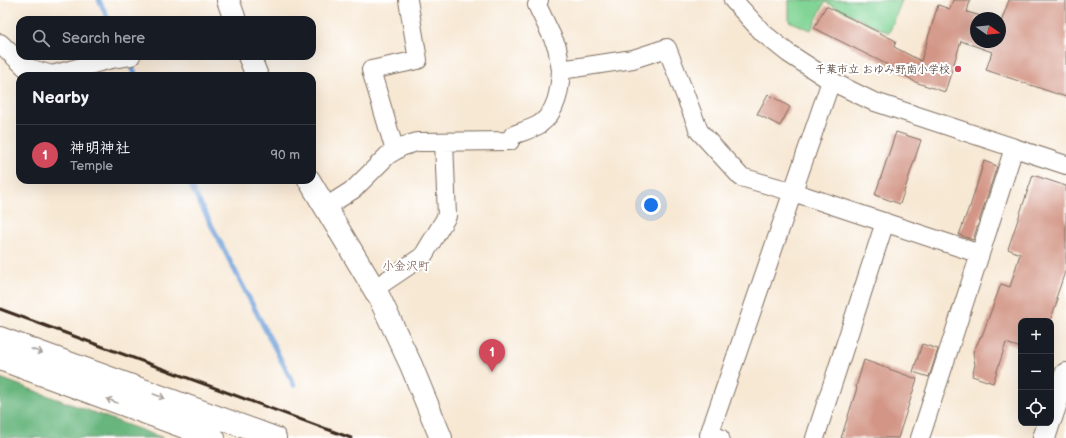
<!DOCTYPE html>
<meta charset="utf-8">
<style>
body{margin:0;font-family:"Balsamiq Sans","Klee One",sans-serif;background:#20242c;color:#f1f3f6}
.controls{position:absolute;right:12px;bottom:12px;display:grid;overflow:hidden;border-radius:8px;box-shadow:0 4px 16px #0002}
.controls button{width:36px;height:36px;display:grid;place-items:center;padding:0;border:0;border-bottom:1px solid #363941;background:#171b24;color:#f1f3f6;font:20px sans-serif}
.compass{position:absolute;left:970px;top:12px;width:36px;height:36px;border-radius:50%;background:#171b24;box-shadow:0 4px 16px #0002;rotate:104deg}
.you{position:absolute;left:651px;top:205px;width:14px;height:14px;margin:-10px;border:3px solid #fff;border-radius:50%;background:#1a73e8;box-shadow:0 0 0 6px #1a73e833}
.badge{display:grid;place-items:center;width:26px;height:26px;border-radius:50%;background:#d1495b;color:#fff;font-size:13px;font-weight:700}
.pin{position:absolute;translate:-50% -33px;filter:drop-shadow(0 1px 2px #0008)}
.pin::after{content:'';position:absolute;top:21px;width:14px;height:12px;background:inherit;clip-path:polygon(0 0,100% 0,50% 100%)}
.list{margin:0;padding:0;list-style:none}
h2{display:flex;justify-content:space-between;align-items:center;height:52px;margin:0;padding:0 16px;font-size:17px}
h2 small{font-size:13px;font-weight:400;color:#9ea1a6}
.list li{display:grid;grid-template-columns:26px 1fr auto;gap:12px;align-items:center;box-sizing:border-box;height:60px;padding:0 16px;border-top:1px solid #363941}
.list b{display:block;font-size:15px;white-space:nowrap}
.list p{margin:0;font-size:13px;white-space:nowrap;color:#9ea1a6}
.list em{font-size:13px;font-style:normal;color:#9ea1a6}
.icon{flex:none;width:22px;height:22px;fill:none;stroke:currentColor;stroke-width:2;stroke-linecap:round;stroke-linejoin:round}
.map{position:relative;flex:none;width:1066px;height:438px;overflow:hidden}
.search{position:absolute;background:#171b24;box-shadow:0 4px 16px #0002;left:16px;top:16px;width:300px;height:44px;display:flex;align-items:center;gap:10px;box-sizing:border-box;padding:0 14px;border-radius:12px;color:#9ea1a6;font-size:15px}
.panel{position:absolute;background:#171b24;box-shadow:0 4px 16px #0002;left:16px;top:72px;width:300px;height:112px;border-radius:12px}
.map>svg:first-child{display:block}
.green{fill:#81d495;stroke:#5e7f5a}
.forest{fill:#68b67e;stroke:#52704e}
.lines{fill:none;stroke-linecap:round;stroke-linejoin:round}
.stream{stroke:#6d9fd8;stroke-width:5}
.building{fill:#d39686}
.minor-casing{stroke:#7d6c5e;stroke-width:20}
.tertiary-casing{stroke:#7d6c5e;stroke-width:24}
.minor{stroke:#fff;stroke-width:18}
.tertiary{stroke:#fff;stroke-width:22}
.rail{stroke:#3b2a1e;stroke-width:3}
.oneway{stroke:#a79f9a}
.poi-dot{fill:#d1495b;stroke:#fff;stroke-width:1.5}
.labels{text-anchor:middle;stroke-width:4;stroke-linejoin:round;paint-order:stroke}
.poi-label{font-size:11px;fill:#3b2a1e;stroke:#fff;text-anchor:end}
.neighbourhood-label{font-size:12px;fill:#705042;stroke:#fff}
</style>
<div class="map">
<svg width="1066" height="438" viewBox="0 0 1066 438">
<rect width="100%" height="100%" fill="#fff"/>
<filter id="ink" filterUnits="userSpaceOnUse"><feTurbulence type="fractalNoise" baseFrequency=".025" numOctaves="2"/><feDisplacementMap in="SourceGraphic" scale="8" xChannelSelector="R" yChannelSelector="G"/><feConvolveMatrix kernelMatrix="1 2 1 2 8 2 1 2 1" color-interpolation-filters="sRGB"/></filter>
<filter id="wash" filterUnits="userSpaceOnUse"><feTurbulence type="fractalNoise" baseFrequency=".012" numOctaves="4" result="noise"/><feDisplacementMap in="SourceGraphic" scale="16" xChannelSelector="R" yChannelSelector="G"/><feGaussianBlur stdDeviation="0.9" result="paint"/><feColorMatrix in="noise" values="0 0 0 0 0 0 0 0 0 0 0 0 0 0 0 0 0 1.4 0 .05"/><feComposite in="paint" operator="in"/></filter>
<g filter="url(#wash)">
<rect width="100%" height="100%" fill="#f7e8d4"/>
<path class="green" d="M 789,0 L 902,0 L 889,33 L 825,2 L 811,30 L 789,21 Z"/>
<path class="forest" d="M 0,378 L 163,438 L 0,438 Z"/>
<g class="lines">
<path class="stream" d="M 99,0 L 109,20
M 128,59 L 136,76
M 188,180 L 294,385"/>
</g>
<g id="blocks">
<path class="building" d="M 953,0 L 970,0 L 967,12 L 988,18 L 976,18 L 976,42 L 1000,42 L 1000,22 L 1001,22 L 1009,0 L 1066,0 L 1066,97 L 986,70 L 992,52 L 961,41 L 945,92 L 915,82 L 890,66 L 814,28 L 826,6 L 896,41 L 894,47 L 921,61 L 938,5 L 950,9 Z
M 768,94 L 790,107 L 780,126 L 757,114 Z
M 896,132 L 921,140 L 900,204 L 875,195 Z
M 984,161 L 997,166 L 973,240 L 959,235 L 969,207 L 970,207 Z
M 1033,175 L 1066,186 L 1066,269 L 1056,298 L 1058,299 L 1050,321 L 1021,321 L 1021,348 L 1006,343 L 993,383 L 972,376 L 975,365 L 973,352 L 981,336 L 982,336 L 1001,284 L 1010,287 L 1020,254 L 1008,249 Z
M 922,344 L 938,349 L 929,377 L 913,372 Z
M 864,360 L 917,379 L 898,438 L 841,438 L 857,388 L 856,387 Z"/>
</g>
</g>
<g filter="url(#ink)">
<use href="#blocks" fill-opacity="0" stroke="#7d6c5e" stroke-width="1"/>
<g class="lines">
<g class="minor-casing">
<path id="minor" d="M 539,0 L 537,5 L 557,47 L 561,70 L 633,59 L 667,48 L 699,131 L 741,177 L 793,192 L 980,254 L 1014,148
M 733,0 L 763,33 L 788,53 L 831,81 L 872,101 L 1066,165
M 0,43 L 25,67 L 52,75 L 111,59 L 131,56
M 395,151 L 371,70 L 418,60 L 408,0
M 326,207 L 354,189 L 388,155 L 401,147 L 417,142 L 510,141 L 513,135 C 521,132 532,129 540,124 C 557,112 560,89 561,70
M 374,289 L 423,256 L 447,216 L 444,142
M 720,438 L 709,435 L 831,81
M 815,438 L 885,222
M 920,438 L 980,254"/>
</g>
<g class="tertiary-casing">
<path id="tertiary" d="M 228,0 L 235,20
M 249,56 L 257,76
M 309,180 L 379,297 L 411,365 L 441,438
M 0,338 L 275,438
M 0,359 L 214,438
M 1051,418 L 1066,374
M 1044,438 L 1049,423"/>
</g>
<use href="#minor" class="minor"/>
<use href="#tertiary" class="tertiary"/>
<path class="rail" d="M 0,309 L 351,438"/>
</g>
<defs><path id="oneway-shaft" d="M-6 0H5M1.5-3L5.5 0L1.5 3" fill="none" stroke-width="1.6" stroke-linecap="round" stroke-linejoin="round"/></defs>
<g class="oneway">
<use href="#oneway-shaft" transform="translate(37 351) rotate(20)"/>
<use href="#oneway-shaft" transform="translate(159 396) rotate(20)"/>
<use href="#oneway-shaft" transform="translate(112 401) rotate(-160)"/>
</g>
</g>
<circle class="poi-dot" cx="958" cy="69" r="4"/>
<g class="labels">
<g class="poi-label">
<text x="950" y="73">千葉市立 おゆみ野南小学校</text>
</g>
<g class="neighbourhood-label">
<text x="406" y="270">小金沢町</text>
</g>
</g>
</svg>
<div class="controls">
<button>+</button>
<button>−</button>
<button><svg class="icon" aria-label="locate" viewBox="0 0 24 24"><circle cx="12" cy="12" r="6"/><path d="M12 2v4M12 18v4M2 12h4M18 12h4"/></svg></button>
</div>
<svg class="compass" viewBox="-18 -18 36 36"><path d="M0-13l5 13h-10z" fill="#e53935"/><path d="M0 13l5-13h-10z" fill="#9ea1a6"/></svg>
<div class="you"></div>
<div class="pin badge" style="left:492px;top:372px">1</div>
<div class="search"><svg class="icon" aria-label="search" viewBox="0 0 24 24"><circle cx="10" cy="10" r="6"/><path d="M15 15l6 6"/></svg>Search here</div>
<section class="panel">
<h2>Nearby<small></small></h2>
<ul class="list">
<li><span class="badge">1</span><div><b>神明神社</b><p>Temple</p></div><em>90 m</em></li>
</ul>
</section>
</div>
